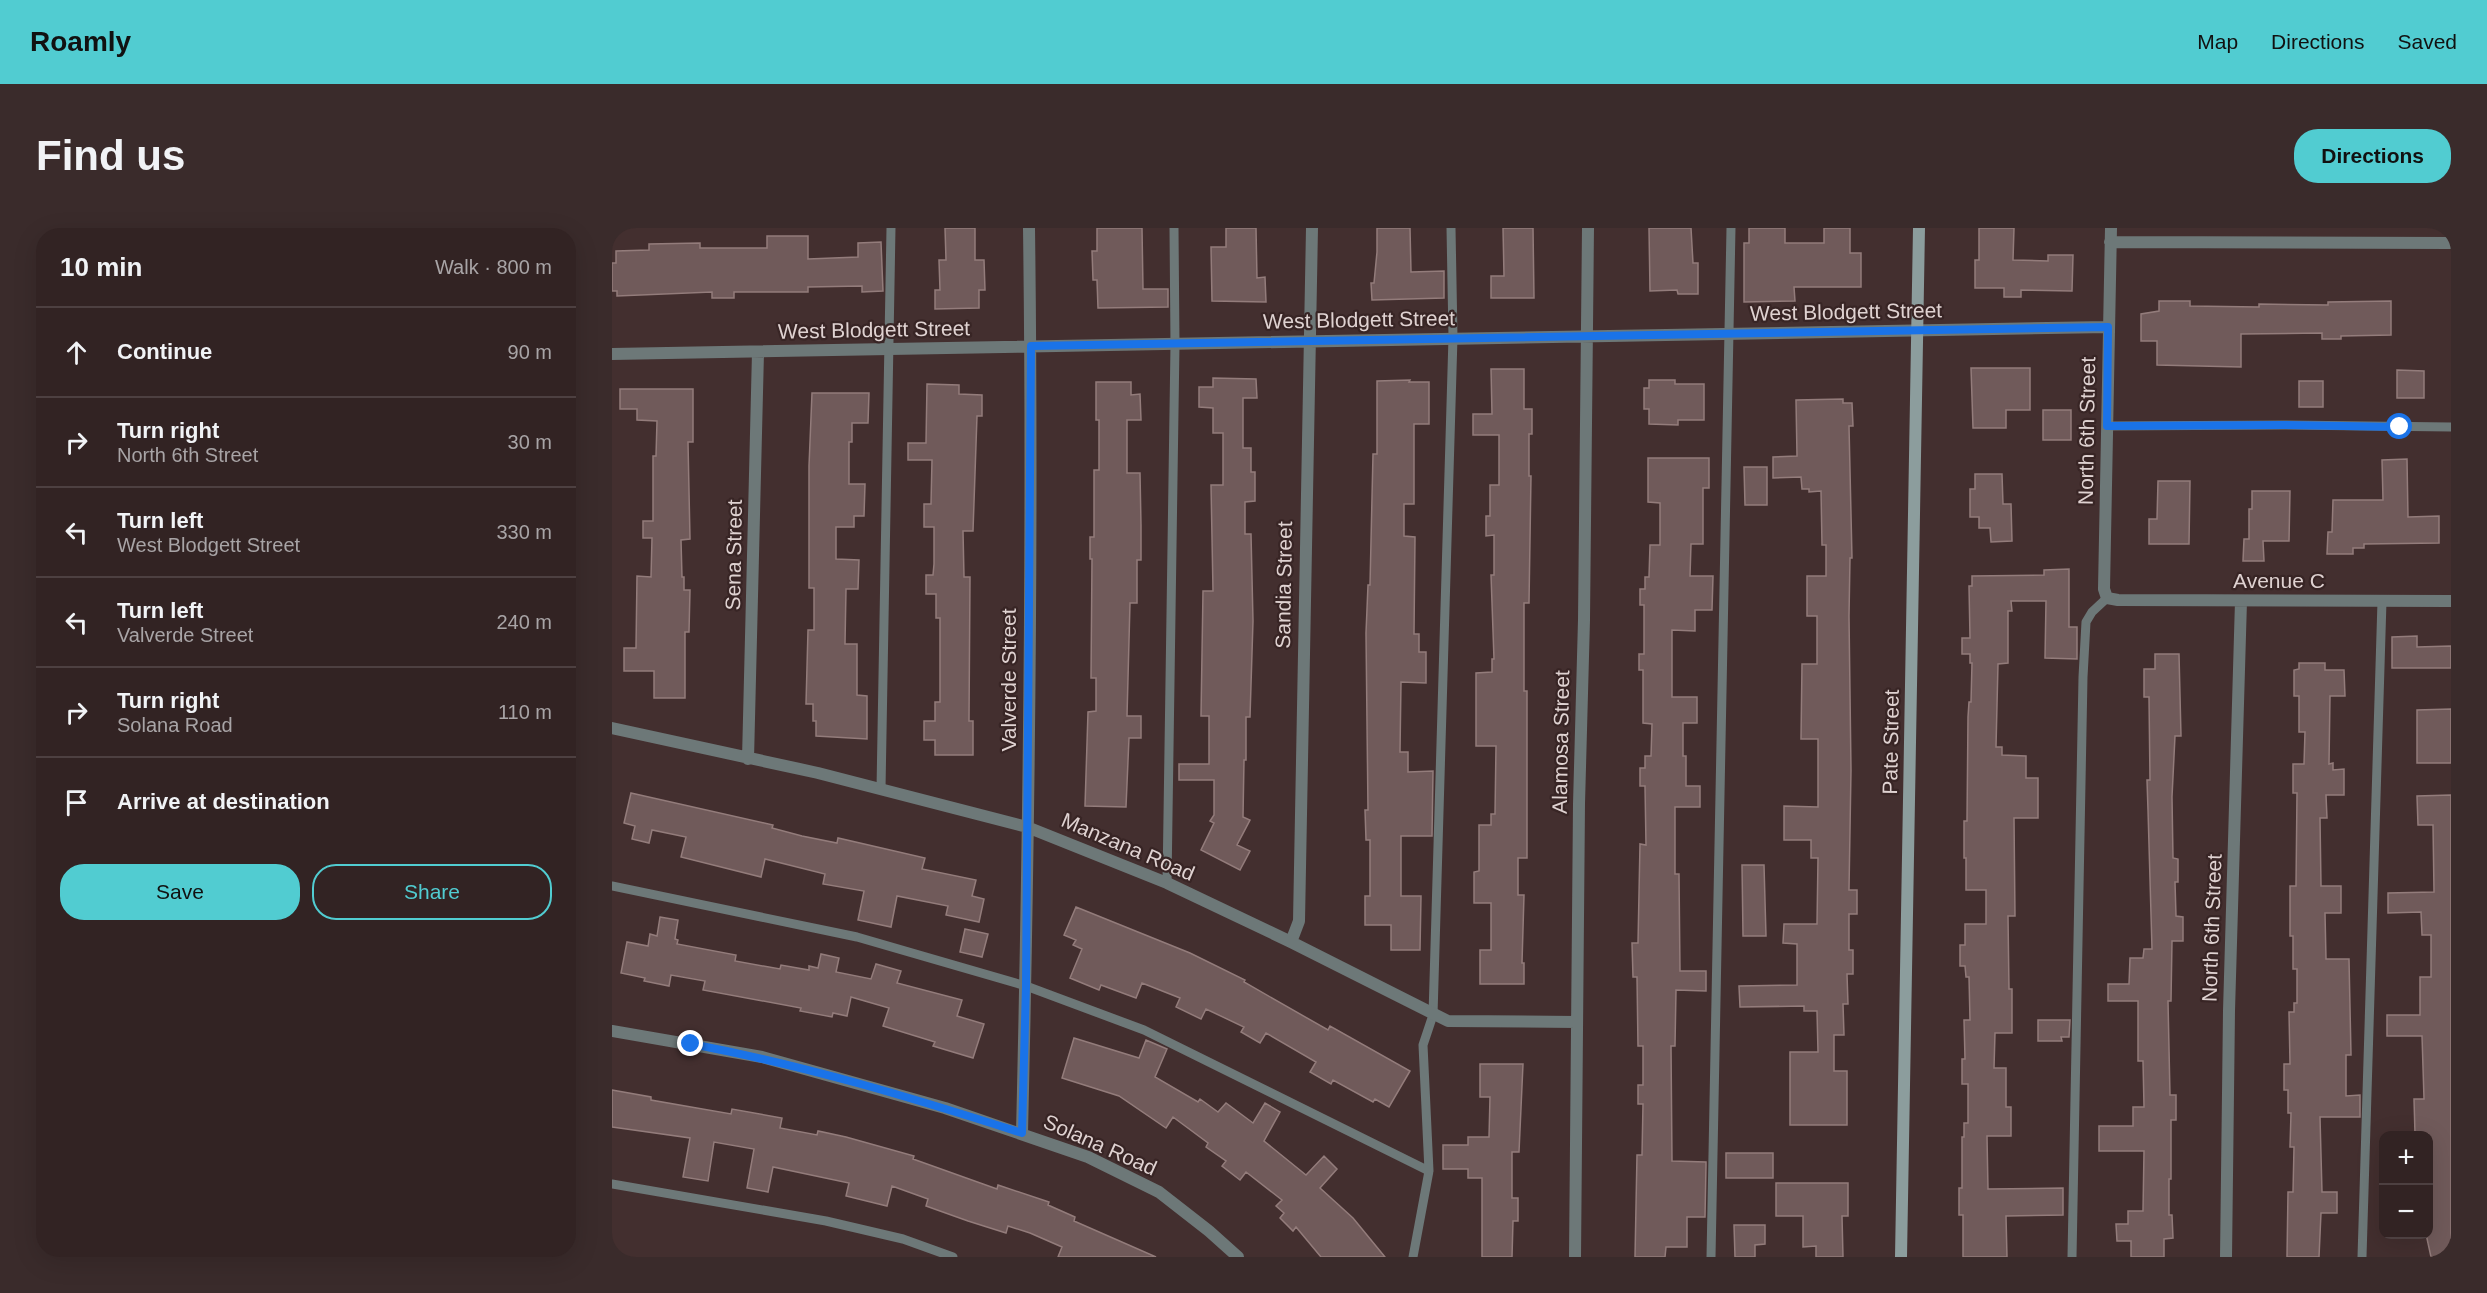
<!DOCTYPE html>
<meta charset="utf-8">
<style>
body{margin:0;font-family:Arial,sans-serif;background:#3a2b2b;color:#f1f3f6}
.controls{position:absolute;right:18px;bottom:18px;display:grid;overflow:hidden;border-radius:12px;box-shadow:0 6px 24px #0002}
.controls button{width:54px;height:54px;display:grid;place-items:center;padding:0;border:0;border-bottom:2px solid #4d4041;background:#322323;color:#f1f3f6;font:30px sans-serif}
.stop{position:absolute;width:18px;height:18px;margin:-14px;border:4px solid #1a73e8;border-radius:50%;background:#fff}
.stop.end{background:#1a73e8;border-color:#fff;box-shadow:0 2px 6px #0008}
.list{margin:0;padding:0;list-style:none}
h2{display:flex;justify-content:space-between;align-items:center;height:78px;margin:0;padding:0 24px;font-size:26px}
h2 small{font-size:20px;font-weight:400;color:#a8a4a6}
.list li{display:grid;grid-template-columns:39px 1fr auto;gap:18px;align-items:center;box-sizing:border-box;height:90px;padding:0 24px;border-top:2px solid #4d4041}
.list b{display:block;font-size:22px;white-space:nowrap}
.list p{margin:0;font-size:20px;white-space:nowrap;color:#a8a4a6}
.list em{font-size:20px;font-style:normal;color:#a8a4a6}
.actions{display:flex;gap:12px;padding:18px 24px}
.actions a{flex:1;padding:14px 0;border:2px solid #51ccd1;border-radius:24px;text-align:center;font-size:21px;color:#51ccd1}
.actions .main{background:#51ccd1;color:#111}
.icon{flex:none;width:33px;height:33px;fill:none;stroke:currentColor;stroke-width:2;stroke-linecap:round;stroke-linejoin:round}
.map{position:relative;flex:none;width:1839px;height:1029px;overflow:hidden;border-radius:24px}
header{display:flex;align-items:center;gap:36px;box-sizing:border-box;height:84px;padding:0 30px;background:#51ccd1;color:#111}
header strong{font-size:28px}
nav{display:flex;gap:33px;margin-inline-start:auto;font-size:21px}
.intro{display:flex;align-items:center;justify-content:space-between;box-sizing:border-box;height:144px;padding:0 36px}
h1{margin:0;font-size:42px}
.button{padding:15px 27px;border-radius:24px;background:#51ccd1;color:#111;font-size:21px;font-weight:700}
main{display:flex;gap:36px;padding:0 36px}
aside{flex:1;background:#322323;border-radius:24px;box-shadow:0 6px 24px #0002}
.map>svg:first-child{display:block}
.building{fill:#705a5a;stroke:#937c7b;stroke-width:1.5}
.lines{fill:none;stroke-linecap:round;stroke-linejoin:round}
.path{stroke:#8e7d7c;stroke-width:4;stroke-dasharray:3 4.5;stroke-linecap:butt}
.lane{stroke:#6d7878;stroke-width:9}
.street{stroke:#6d7878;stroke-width:12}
.secondary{stroke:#8c9d9d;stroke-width:12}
.route{stroke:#1a73e8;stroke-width:8}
.labels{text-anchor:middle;stroke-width:4.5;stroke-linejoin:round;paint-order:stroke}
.street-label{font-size:21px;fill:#dfd2d1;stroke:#382525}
</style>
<header>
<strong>Roamly</strong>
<nav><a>Map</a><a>Directions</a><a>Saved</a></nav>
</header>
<div class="intro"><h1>Find us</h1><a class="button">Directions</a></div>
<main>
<aside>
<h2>10 min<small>Walk · 800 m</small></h2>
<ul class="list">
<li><svg class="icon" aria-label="ahead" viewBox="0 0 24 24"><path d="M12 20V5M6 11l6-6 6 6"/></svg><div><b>Continue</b></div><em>90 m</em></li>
<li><svg class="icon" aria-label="right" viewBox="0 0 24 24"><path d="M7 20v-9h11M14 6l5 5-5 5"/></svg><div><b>Turn right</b><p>North 6th Street</p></div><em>30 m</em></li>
<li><svg class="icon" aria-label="left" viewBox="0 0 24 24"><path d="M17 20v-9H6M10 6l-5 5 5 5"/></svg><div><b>Turn left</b><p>West Blodgett Street</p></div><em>330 m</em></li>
<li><svg class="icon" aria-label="left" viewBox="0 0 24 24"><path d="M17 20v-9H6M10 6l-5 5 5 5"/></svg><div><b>Turn left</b><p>Valverde Street</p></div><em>240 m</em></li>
<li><svg class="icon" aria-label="right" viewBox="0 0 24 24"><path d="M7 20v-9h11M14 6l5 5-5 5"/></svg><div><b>Turn right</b><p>Solana Road</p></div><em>110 m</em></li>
<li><svg class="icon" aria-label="arrive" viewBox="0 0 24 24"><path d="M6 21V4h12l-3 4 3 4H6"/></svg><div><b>Arrive at destination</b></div></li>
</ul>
<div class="actions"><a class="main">Save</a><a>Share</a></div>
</aside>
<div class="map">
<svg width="1839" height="1029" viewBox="0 0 1839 1029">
<rect width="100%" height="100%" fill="#432f2f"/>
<path class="building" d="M 333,0 L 363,0 L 363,32 L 372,32 L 373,62 L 367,62 L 367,80 L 323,81 L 323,62 L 328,62 L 327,32 L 334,32 Z
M 485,0 L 530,0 L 531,61 L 556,61 L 556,79 L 486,80 L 485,52 L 481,52 L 480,23 L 485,23 Z
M 614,0 L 644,0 L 645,50 L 653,49 L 654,74 L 600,73 L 599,19 L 614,19 Z
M 765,0 L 798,0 L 799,44 L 832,43 L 832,70 L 760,72 L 759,55 L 762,55 L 765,24 Z
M 891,0 L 921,0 L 922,70 L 879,70 L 879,48 L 892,48 Z
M 1037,0 L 1079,0 L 1081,35 L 1086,35 L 1086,66 L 1066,66 L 1065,62 L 1038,63 Z
M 1137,0 L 1173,0 L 1173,15 L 1212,15 L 1212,0 L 1238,0 L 1238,25 L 1249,25 L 1249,59 L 1182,59 L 1183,73 L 1132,74 L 1132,15 L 1137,15 Z
M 1367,0 L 1402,0 L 1401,32 L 1436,33 L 1436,27 L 1461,27 L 1460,63 L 1409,62 L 1409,69 L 1392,69 L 1392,60 L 1363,60 L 1363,32 L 1367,32 Z
M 155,8 L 196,8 L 196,31 L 246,29 L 246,15 L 269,14 L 271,63 L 250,64 L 250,58 L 196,59 L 196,64 L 122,64 L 122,70 L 100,70 L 100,64 L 5,68 L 5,63 L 0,63 L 0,35 L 4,35 L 4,23 L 37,22 L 37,16 L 88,15 L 88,20 L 155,20 Z
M 1547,73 L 1578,73 L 1578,78 L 1647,79 L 1647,76 L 1716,77 L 1716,74 L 1779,73 L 1779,107 L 1729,108 L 1729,111 L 1710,111 L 1710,105 L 1629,106 L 1629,139 L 1545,137 L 1545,113 L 1529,113 L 1529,86 L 1547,83 Z
M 1359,140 L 1418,140 L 1418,182 L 1394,182 L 1394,200 L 1361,200 Z
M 879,141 L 912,141 L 912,181 L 920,181 L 920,206 L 917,206 L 917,248 L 919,248 L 917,375 L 912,375 L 912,463 L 915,463 L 915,630 L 906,630 L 906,667 L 912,667 L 910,735 L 912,735 L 912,756 L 868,756 L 868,722 L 879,722 L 879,675 L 862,675 L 862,644 L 867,643 L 867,597 L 879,597 L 879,586 L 883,586 L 884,518 L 864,518 L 864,445 L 880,444 L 880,431 L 882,431 L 879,347 L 882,347 L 882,307 L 874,308 L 874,288 L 878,288 L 878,257 L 887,257 L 887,207 L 861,207 L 861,186 L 880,186 Z
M 1785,142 L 1812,143 L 1812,170 L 1785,170 Z
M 601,150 L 644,151 L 645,170 L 631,170 L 631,220 L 639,220 L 639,244 L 643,244 L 643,273 L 633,274 L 633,306 L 639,306 L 641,393 L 638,489 L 634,489 L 634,532 L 632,532 L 631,589 L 638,592 L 625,617 L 638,623 L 628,642 L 589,622 L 602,595 L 598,593 L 602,587 L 602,552 L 567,552 L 567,536 L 597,536 L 597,488 L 589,488 L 591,363 L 601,363 L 599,257 L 611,257 L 611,205 L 601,205 L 601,180 L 587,179 L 587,159 L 601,159 Z
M 798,152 L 797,154 L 817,154 L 817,196 L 802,196 L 802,276 L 792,276 L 792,308 L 803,309 L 802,406 L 807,406 L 807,424 L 814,424 L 814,455 L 789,454 L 788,524 L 796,524 L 796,544 L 821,543 L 820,608 L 789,608 L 789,668 L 809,668 L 808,722 L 779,722 L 779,697 L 753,697 L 753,668 L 758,668 L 758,612 L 754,612 L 753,582 L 756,582 L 754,405 L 756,357 L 758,357 L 761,226 L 765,226 L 765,153 Z
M 1037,152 L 1063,152 L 1063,156 L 1092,156 L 1092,192 L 1066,192 L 1066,197 L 1037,196 L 1037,181 L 1032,181 L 1032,160 L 1037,160 Z
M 1687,153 L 1711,153 L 1711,179 L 1687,179 Z
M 484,154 L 519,154 L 519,167 L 528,166 L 529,192 L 515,192 L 515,245 L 528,245 L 529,297 L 529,332 L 525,332 L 525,375 L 518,375 L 515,488 L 529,488 L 529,510 L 517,510 L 514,579 L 473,578 L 476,484 L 484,483 L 484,450 L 479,450 L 480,331 L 478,331 L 478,309 L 482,309 L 482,242 L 487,242 L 487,192 L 484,192 Z
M 315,156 L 347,157 L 347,166 L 370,167 L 370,188 L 365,188 L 361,303 L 351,303 L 352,349 L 358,349 L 357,493 L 361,493 L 361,527 L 323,527 L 323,512 L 312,512 L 312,493 L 323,493 L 323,474 L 328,474 L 328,390 L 324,390 L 324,366 L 314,366 L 314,347 L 321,347 L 322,336 L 322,299 L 312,299 L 312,276 L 319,276 L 320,232 L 296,232 L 296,215 L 314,215 Z
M 8,161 L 81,161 L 81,214 L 76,214 L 78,311 L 69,312 L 70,349 L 72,349 L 72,362 L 78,362 L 77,404 L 73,404 L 73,470 L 42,470 L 42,443 L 12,443 L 12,420 L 24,420 L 25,348 L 39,349 L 40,310 L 31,310 L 31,293 L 41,293 L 41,228 L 44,228 L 45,193 L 25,192 L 25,181 L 8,181 Z
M 200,165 L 257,165 L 256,195 L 240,195 L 240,214 L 237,214 L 237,256 L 253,256 L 252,288 L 242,288 L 242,299 L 224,299 L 224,331 L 247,332 L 246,361 L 234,361 L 233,416 L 245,416 L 245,467 L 255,468 L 255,511 L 204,508 L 204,493 L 201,493 L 201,476 L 194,476 L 196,402 L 202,402 L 202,360 L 197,360 L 197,238 Z
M 1231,171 L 1231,175 L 1240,175 L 1241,198 L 1237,198 L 1240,330 L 1238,330 L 1237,388 L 1239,542 L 1237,662 L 1245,662 L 1245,686 L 1237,686 L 1237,722 L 1241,722 L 1241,746 L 1235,746 L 1236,776 L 1231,776 L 1232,807 L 1222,807 L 1222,843 L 1235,843 L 1235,897 L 1178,897 L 1178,824 L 1206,824 L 1205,783 L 1192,783 L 1192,778 L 1128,779 L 1127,758 L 1185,757 L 1185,716 L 1171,715 L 1172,696 L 1205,696 L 1206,630 L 1199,630 L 1199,612 L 1172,612 L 1172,578 L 1206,579 L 1206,511 L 1189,511 L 1190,436 L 1205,436 L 1205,388 L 1195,388 L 1195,348 L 1214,348 L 1214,317 L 1210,317 L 1209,263 L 1197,264 L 1197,261 L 1190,261 L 1189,249 L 1161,250 L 1161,229 L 1185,228 L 1184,172 Z
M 1431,182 L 1459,182 L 1459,212 L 1431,212 Z
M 1036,230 L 1097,230 L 1097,260 L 1091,260 L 1091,316 L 1079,316 L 1078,348 L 1101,348 L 1100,382 L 1083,382 L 1083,403 L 1060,402 L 1060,469 L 1085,469 L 1085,495 L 1071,495 L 1071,528 L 1074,528 L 1074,558 L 1088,558 L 1088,579 L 1063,579 L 1063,646 L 1067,646 L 1068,743 L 1094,743 L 1094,763 L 1064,762 L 1063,818 L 1059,818 L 1060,933 L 1094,934 L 1094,937 L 1093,989 L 1075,989 L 1075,1019 L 1054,1019 L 1053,1029 L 1023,1029 L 1025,927 L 1030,927 L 1031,876 L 1026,876 L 1026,857 L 1031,857 L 1031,818 L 1026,818 L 1025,749 L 1021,749 L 1020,715 L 1026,715 L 1028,616 L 1034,617 L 1033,558 L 1028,558 L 1028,540 L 1033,540 L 1033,528 L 1039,528 L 1040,496 L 1031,495 L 1031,442 L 1027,442 L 1027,426 L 1032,426 L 1032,377 L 1028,377 L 1028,361 L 1033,361 L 1033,349 L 1037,349 L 1038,317 L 1048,317 L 1048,275 L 1036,274 Z
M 1795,231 L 1796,289 L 1827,288 L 1827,315 L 1752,316 L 1752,320 L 1741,320 L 1741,326 L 1715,326 L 1716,304 L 1720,304 L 1721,272 L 1771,272 L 1770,232 Z
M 1132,239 L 1155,239 L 1155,277 L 1133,277 Z
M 1363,246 L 1390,246 L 1391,276 L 1399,276 L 1400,313 L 1379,314 L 1378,300 L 1367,300 L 1367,289 L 1358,289 L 1358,261 L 1363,261 Z
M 1546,253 L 1578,253 L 1577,316 L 1537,316 L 1537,291 L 1545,291 Z
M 1640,263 L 1678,263 L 1677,313 L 1651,313 L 1652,333 L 1631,333 L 1632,311 L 1637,311 L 1637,281 L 1640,281 Z
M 1457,341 L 1457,399 L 1465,399 L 1465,431 L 1433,430 L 1434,373 L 1399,373 L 1400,383 L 1396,383 L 1396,435 L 1386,436 L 1384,519 L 1390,519 L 1390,527 L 1414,528 L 1414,550 L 1426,550 L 1426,590 L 1402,590 L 1403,688 L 1396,688 L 1397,761 L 1400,761 L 1400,805 L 1383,805 L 1382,840 L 1394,840 L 1394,879 L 1399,879 L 1399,908 L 1375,908 L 1376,961 L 1451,960 L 1451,987 L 1394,988 L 1395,1029 L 1351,1029 L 1351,987 L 1347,987 L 1347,960 L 1350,960 L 1350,909 L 1352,909 L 1352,895 L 1356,895 L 1356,856 L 1350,856 L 1350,831 L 1353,831 L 1352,792 L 1358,792 L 1357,749 L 1354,749 L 1353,738 L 1348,738 L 1348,717 L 1353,717 L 1353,696 L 1374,696 L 1374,662 L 1354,662 L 1354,630 L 1352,630 L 1352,593 L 1355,593 L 1356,489 L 1357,474 L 1359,474 L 1360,435 L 1358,435 L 1358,426 L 1350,426 L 1350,410 L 1358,410 L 1357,358 L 1360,358 L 1360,348 L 1432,347 L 1432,342 Z
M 1805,408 L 1805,419 L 1839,418 L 1839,440 L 1780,440 L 1780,409 Z
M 1543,426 L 1567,426 L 1569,508 L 1563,508 L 1560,569 L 1561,630 L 1566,631 L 1566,654 L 1563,654 L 1564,688 L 1571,689 L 1571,713 L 1560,713 L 1559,773 L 1556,773 L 1558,867 L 1564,867 L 1564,892 L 1559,892 L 1559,951 L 1557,951 L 1557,987 L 1560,987 L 1561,1010 L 1552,1011 L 1552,1029 L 1519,1029 L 1519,1013 L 1505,1013 L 1504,996 L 1516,996 L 1516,983 L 1531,983 L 1532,923 L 1487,923 L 1487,898 L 1521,898 L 1521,879 L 1532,879 L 1531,833 L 1526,833 L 1526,773 L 1496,773 L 1496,756 L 1517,756 L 1518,730 L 1531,730 L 1532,721 L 1540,721 L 1536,582 L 1535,552 L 1538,552 L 1537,469 L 1532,469 L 1532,441 L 1543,441 Z
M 1687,435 L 1713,435 L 1713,442 L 1732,442 L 1733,468 L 1718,468 L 1717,536 L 1721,535 L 1721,542 L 1732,541 L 1732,567 L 1714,567 L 1715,590 L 1708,590 L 1709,658 L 1729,658 L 1729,685 L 1713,685 L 1714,731 L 1737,731 L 1739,827 L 1734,827 L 1734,868 L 1748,867 L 1748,889 L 1708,889 L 1710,964 L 1725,964 L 1725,985 L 1709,985 L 1707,1029 L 1675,1029 L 1676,964 L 1681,964 L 1682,919 L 1678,919 L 1679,885 L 1676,885 L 1676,862 L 1672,862 L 1672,836 L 1678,836 L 1677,784 L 1682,784 L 1682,775 L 1685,775 L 1685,741 L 1681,741 L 1681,708 L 1678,708 L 1678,658 L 1684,658 L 1685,565 L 1681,565 L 1681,536 L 1692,536 L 1693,504 L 1687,504 L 1687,468 L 1682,468 L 1682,442 L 1687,441 Z
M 1839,481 L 1839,535 L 1805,535 L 1805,482 Z
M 19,565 L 161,597 L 160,600 L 190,608 L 225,615 L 226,610 L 313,630 L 310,641 L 364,652 L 360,668 L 372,671 L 367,694 L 334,687 L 336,678 L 285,668 L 279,699 L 246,692 L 252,663 L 211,656 L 213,646 L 153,631 L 149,649 L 69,629 L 74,609 L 40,602 L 37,615 L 20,611 L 23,598 L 12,595 Z
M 1839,567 L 1839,1029 L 1819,1029 L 1814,1006 L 1816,1006 L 1816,989 L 1820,988 L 1819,954 L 1816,954 L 1816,906 L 1803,906 L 1802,871 L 1812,871 L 1810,808 L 1775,808 L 1775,787 L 1808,787 L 1808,749 L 1819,749 L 1819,707 L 1810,707 L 1809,684 L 1776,685 L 1776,665 L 1822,664 L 1821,597 L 1806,597 L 1805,568 Z
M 1130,637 L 1152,637 L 1154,708 L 1131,708 Z
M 464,679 L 578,725 L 633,752 L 632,754 L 716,802 L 718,798 L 798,843 L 777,879 L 763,871 L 761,874 L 721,852 L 719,856 L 698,844 L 704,834 L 654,805 L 648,815 L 629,804 L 632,799 L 594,781 L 589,791 L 564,779 L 568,770 L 530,755 L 524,770 L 489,757 L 487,762 L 458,750 L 470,721 L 461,717 L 464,712 L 452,707 Z
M 48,689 L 66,692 L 63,711 L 66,712 L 65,716 L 124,727 L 123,733 L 168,741 L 169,737 L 197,742 L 197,738 L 206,740 L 209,726 L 227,730 L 224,744 L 259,751 L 264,736 L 289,743 L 285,755 L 350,772 L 345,788 L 372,796 L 361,830 L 321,818 L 323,814 L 271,798 L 277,780 L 239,769 L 235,788 L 221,785 L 220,789 L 188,783 L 189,780 L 91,762 L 93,753 L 59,747 L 57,758 L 32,753 L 33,750 L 9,745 L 15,714 L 36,718 L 38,706 L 45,708 Z
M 353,701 L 376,706 L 370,729 L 348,724 Z
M 1426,792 L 1458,792 L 1457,809 L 1449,809 L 1450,813 L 1426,813 Z
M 462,810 L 527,830 L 534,812 L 555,821 L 543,849 L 586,874 L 588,871 L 606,884 L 614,875 L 641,895 L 653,875 L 668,884 L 652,913 L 694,947 L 712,928 L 725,941 L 708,960 L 741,990 L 773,1029 L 709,1029 L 684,999 L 681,1003 L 668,990 L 672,985 L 664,978 L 670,972 L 634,944 L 628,952 L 610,938 L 614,933 L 594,919 L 596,915 L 561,889 L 554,900 L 507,868 L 450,850 Z
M 868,836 L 911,836 L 907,924 L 900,924 L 900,970 L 906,970 L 906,993 L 901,993 L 900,1029 L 870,1029 L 870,950 L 856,950 L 856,941 L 831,941 L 831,917 L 856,917 L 856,909 L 877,909 L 878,869 L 868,869 Z
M 0,862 L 39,869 L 39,872 L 119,886 L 120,881 L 170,890 L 168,900 L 205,907 L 206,903 L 234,909 L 302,928 L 301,931 L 385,961 L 386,957 L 437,974 L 436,977 L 463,989 L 462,993 L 544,1029 L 446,1029 L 450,1019 L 418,1005 L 396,998 L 394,1005 L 356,993 L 314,978 L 316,971 L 280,958 L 275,978 L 234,968 L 237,955 L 161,939 L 156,964 L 135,960 L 142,921 L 102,914 L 96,953 L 71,949 L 78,910 L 0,899 Z
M 1114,925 L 1161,925 L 1161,950 L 1114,950 Z
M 1164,955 L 1236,955 L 1236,988 L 1230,988 L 1231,1029 L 1204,1029 L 1204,1018 L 1191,1019 L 1191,988 L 1164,988 Z
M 1122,997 L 1153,997 L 1153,1016 L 1143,1017 L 1143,1029 L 1123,1029 Z"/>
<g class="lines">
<path class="path" d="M 0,1028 L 3,1029"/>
<path class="lane" d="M 1495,198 L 1672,197 L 1839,199
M 269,561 L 279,0
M 555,655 L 563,116 L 562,0
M 0,658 L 245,709 L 414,758 L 532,802 L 817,943
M 0,956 L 214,993 L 291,1011 L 341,1029
M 801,1029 L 817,943 L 811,817 L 821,787 L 841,109 L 839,0
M 1099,1029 L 1119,0
M 1460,1029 L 1471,449 L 1474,394 L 1480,384 L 1495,370
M 1750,1029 L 1770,373"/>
<path class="street" d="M 1499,0 L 1492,361 L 1495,370 L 1506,372 L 1839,373
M 1498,14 L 1839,15
M 0,126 L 1496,99
M 0,500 L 206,545 L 415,599 L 555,655 L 679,714 L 836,793 L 965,794
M 136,531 L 146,124
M 679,714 L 687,693 L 700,0
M 0,803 L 150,829 L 333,880 L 476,929 L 547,964 L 597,1003 L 626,1029
M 410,905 C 417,604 421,301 417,0
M 963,1029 L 967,576 L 972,392 L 976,0
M 1614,1029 L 1617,783 L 1629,373"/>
<path class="secondary" d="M 1289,1029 L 1307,0"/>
</g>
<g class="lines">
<path class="route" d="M 79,816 C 192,837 301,870 410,905 L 414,758 L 419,118 L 1496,99 L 1495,198 L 1672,197 L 1788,199"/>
</g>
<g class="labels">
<g class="street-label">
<text transform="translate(1234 84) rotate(-1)" y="7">West Blodgett Street</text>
<text transform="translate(747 92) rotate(-1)" y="7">West Blodgett Street</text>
<text transform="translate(262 102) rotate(-1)" y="7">West Blodgett Street</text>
<text transform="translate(1475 203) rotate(-89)" y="7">North 6th Street</text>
<text transform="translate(122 327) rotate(-89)" y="7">Sena Street</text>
<text x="1667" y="360">Avenue C</text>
<text transform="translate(672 357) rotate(-89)" y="7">Sandia Street</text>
<text transform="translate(397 452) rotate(-90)" y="7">Valverde Street</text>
<text transform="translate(949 514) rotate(-89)" y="7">Alamosa Street</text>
<text transform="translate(1279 514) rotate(-89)" y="7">Pate Street</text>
<text transform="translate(516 619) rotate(23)" y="7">Manzana Road</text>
<text transform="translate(1600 700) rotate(-88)" y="7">North 6th Street</text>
<text transform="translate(488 917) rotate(24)" y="7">Solana Road</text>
</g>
</g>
</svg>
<div class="controls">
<button>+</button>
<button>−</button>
</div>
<div class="stop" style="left:1788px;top:199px"></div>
<div class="stop end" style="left:79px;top:816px"></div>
</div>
</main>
